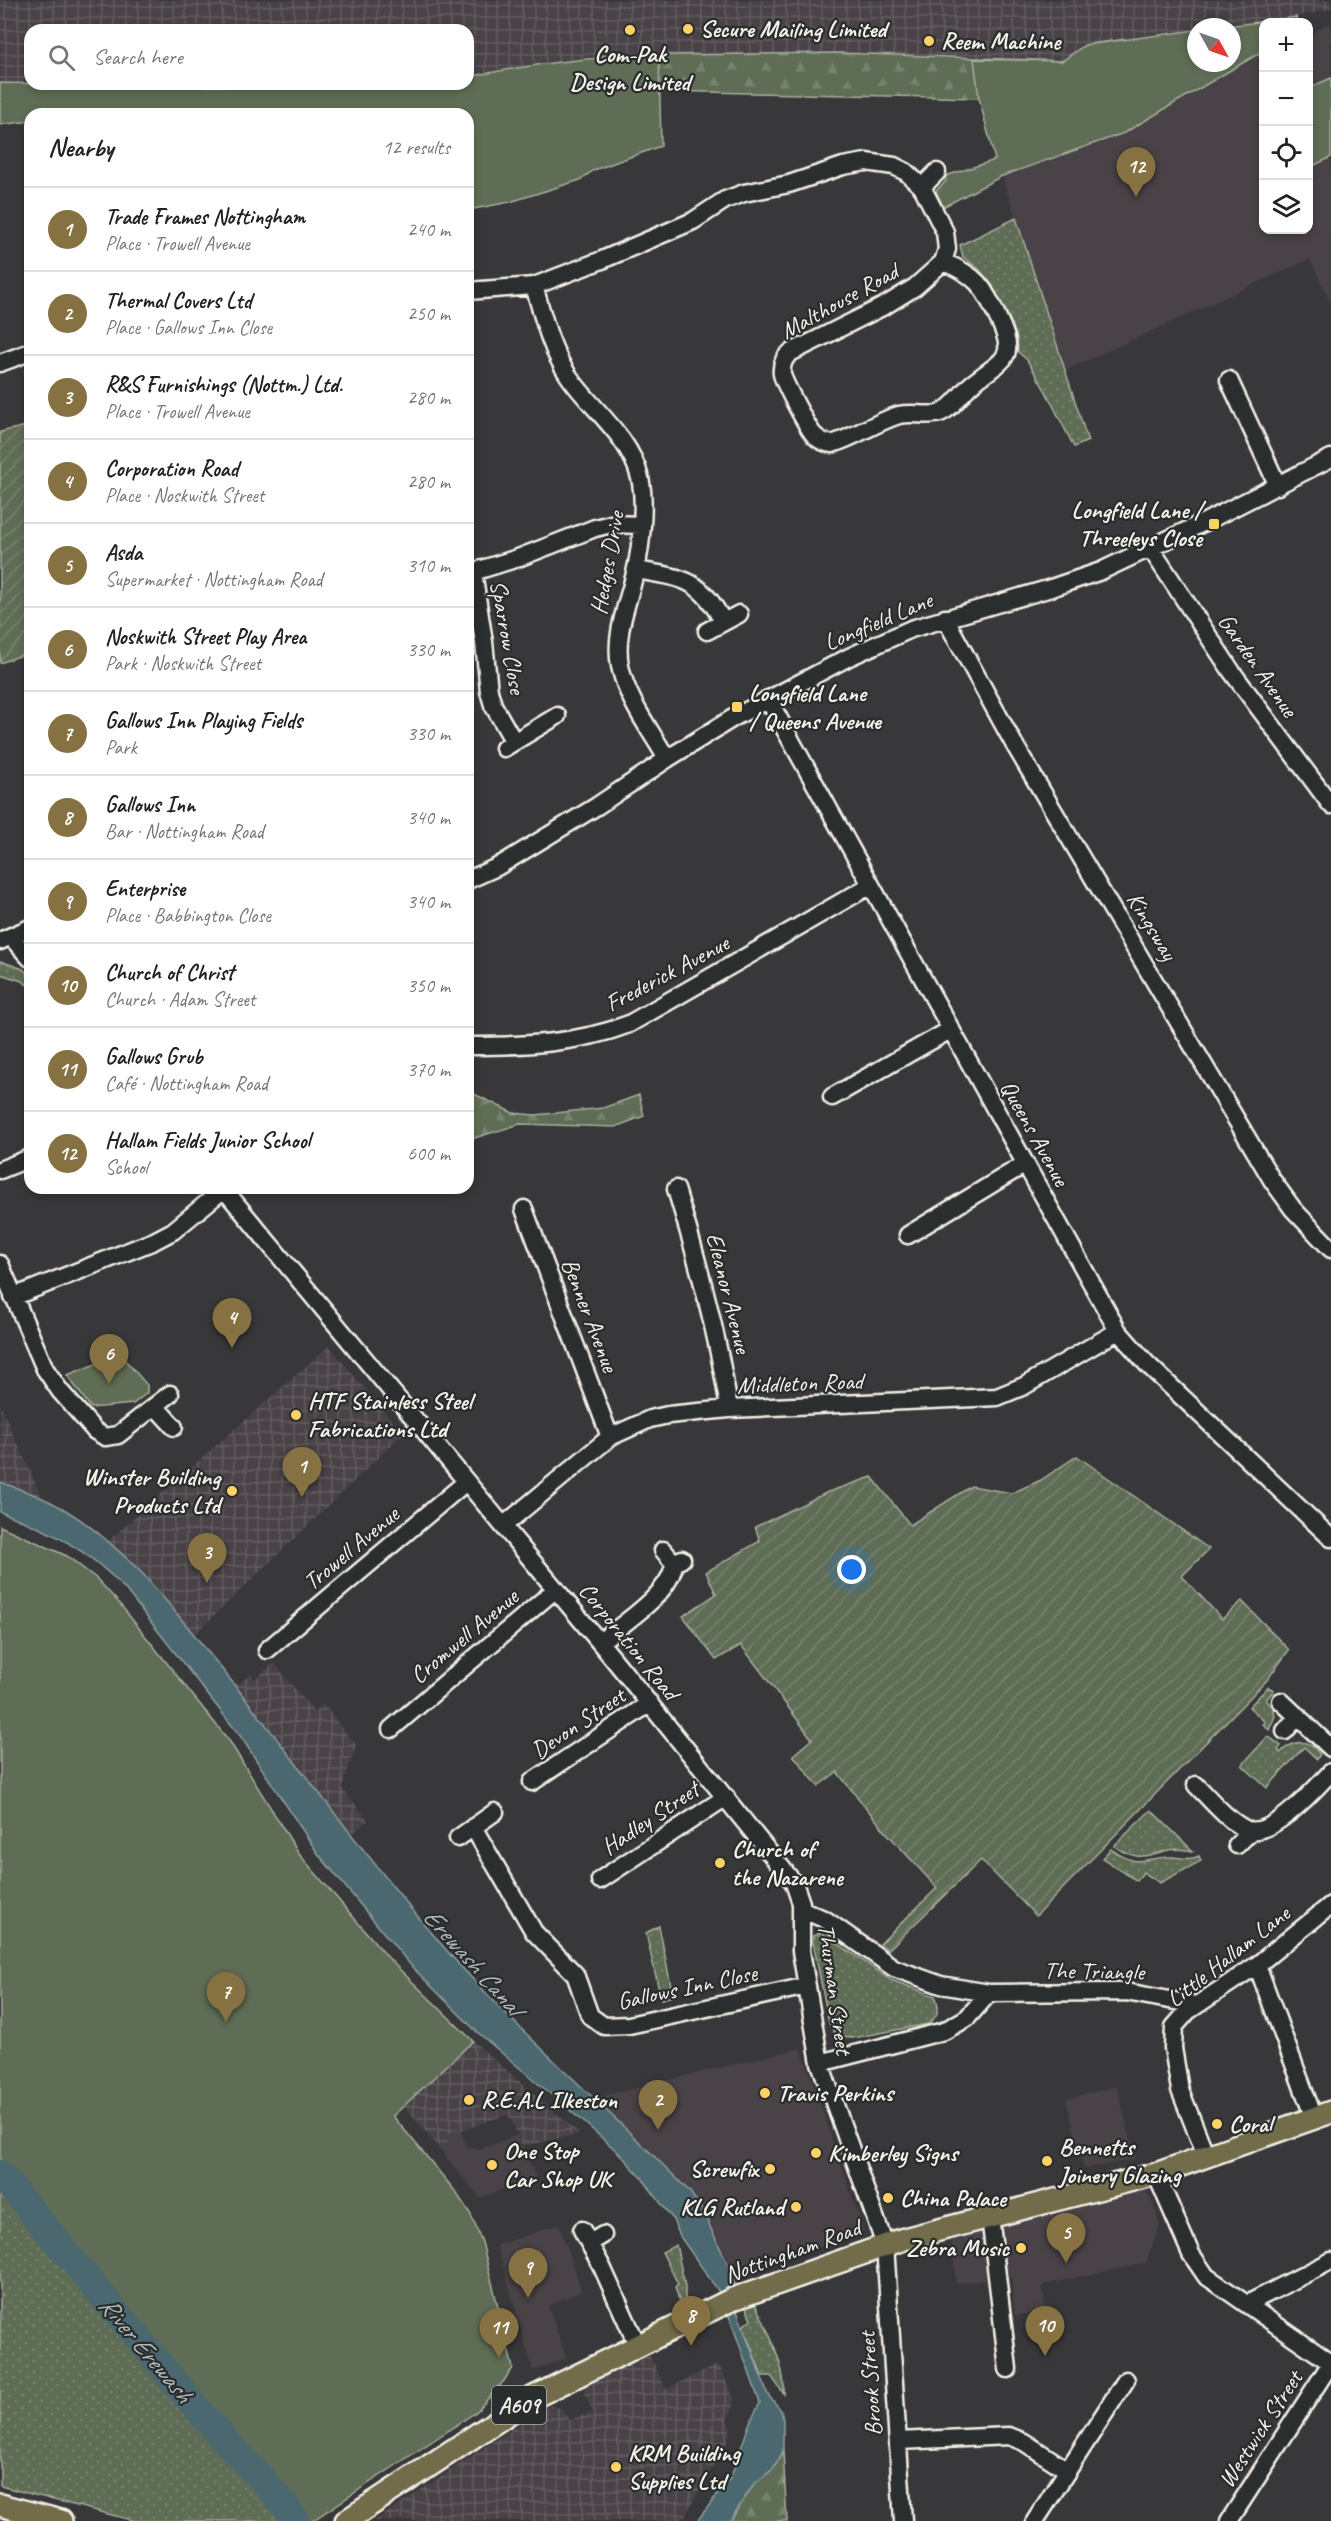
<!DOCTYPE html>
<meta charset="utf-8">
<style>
body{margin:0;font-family:Caveat,sans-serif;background:#f6f6f6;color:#222}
.controls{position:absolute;right:18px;top:18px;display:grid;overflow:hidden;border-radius:12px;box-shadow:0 3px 9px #0003}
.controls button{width:54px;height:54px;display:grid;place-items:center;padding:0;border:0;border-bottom:2px solid #e0e0e0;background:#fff;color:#222;font:30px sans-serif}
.compass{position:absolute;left:1187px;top:18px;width:54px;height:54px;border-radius:50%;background:#fff;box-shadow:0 3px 9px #0003;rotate:130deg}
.you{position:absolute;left:852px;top:1570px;width:21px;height:21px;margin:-15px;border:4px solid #fff;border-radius:50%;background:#1a73e8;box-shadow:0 0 0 9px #1a73e833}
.badge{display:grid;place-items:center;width:39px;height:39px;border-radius:50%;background:#857141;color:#fff;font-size:20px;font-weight:700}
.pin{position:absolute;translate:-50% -50px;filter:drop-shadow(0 2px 3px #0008)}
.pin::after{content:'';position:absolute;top:32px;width:21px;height:18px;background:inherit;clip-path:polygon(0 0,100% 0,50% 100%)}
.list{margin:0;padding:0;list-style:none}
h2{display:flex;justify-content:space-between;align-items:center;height:78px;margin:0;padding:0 24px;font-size:26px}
h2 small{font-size:20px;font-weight:400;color:#767676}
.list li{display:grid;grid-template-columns:39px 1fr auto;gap:18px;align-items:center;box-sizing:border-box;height:84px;padding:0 24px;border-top:2px solid #e0e0e0}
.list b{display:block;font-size:22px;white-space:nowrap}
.list p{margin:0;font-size:20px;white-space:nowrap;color:#767676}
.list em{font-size:20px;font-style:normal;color:#767676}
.icon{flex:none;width:33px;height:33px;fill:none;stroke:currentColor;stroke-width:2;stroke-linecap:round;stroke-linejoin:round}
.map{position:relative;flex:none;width:1331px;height:2521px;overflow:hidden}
.search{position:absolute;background:#fff;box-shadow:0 3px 9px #0003;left:24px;top:24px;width:450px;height:66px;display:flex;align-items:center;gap:15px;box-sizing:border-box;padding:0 21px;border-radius:18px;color:#767676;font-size:22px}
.panel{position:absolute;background:#fff;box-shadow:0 3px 9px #0003;left:24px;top:108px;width:450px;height:1086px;border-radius:18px}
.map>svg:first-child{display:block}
.built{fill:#484246}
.industrial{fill:url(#industrial-grid)}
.grass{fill:url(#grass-dots);stroke:#a9af9f;stroke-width:1.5}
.forest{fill:url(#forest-firs);stroke:#a9af9f;stroke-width:1.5}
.park{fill:#5e6d56;stroke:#a9af9f;stroke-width:1.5}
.garden{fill:url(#garden-furrows);stroke:#a9af9f;stroke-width:1.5}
.water{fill:#4c6870;stroke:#8f9fa0;stroke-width:1.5}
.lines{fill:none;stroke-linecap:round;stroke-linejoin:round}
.river{stroke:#4c6870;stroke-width:28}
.minor-casing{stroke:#f4f1e8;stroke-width:21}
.major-casing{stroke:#f4f1e8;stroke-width:26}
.minor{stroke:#2a2d2e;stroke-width:16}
.major{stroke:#726c4b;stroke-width:21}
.poi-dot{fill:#ffd166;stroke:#2a2d2e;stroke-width:2}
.labels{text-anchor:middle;stroke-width:4.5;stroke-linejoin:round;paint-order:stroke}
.shield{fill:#2a2d2e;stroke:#b7b6b0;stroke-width:1.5}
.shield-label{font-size:22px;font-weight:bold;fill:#f4f1e8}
.poi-label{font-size:24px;font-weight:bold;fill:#f4f1e8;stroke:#2a2d2e;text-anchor:start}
.street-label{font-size:24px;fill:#f4f1e8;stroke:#2a2d2e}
.water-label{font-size:26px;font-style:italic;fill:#b1bab8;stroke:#2a2d2e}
</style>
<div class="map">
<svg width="1331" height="2521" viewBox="0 0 1331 2521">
<defs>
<pattern id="industrial-grid" width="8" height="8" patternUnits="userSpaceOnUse" patternTransform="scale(1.5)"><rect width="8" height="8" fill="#484246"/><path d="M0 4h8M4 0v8" fill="none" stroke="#635e61"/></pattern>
<pattern id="grass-dots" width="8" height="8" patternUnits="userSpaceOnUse" patternTransform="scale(1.5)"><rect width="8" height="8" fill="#5e6d56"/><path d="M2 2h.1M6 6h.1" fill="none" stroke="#76826e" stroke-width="1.8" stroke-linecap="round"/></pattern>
<pattern id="forest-firs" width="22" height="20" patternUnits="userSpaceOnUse" patternTransform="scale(1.5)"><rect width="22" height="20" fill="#5e6d56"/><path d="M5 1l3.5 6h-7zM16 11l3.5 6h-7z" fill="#76826e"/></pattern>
<pattern id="garden-furrows" width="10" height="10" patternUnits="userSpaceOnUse" patternTransform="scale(1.5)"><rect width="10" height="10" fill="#5e6d56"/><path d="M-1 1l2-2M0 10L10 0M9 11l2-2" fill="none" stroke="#76826e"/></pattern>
</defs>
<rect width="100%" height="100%" fill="#383739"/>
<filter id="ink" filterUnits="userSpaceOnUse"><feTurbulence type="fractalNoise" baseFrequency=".0167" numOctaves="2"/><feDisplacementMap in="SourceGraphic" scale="12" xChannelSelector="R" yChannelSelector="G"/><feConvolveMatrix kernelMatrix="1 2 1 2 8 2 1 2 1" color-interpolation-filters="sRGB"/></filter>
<g filter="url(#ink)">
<path class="built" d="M 1331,24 L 1331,304 L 1310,259 L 1066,370 L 1002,176 L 1124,133 L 1263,51 L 1264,230 L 1308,230 L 1309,37 L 1324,25 Z
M 473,2041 L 508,2114 L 461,2131 L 466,2146 L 480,2149 L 517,2135 L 536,2177 L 480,2198 L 404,2106 Z
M 801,2048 L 864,2231 L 734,2277 L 701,2208 L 673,2174 L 594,2098 Z
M 1117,2086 L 1136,2159 L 1084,2169 L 1066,2099 Z
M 1146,2190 L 1154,2206 L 1160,2225 L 1146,2263 L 1043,2285 L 1045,2312 L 1015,2315 L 1011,2278 L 956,2283 L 951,2235 Z
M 559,2224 L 582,2291 L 548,2306 L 567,2358 L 533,2371 L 497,2245 Z"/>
<path class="industrial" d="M 0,0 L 1331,0 L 1331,9 L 1296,17 L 1220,27 L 1196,27 L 1196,30 L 1085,45 L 1062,61 L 839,53 L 601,56 L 524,66 L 468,77 L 468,30 L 30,30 L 30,84 L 0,83 Z
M 329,1346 L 403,1434 L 194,1635 L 142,1573 L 108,1541 Z
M 0,1405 L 42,1497 L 0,1482 Z
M 274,1663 L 314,1712 L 323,1704 L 356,1745 L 342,1788 L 368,1820 L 352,1834 L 235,1687 L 251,1674 L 255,1679 Z
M 473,2041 L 580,2134 L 523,2146 L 508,2114 L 450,2134 L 444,2153 L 404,2106 Z
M 649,2354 L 666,2389 L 719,2364 L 734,2399 L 732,2412 L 727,2418 L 731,2428 L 728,2440 L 682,2521 L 375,2521 L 543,2408 L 551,2406 L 561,2408 L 570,2420 L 593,2412 L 584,2391 L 585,2386 Z"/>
<path class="grass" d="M 1016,218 L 1088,441 L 1074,447 L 1045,390 L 1027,360 L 1018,352 L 1017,338 L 992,285 L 979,269 L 963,257 L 960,245 Z
M 0,961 L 23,969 L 30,976 L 30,987 L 22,981 L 0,974 Z
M 1268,1687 L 1274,1690 L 1266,1700 L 1273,1707 L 1275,1716 L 1269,1730 L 1263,1724 L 1265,1722 L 1249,1707 Z
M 1268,1736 L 1281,1746 L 1278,1750 L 1280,1753 C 1294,1739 1308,1738 1320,1754 L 1317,1759 L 1304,1747 L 1267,1788 L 1242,1765 Z
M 1151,1810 L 1193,1851 C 1185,1850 1176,1848 1169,1850 C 1145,1856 1138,1862 1114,1846 Z
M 1111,1849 C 1141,1870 1141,1857 1171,1857 C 1181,1857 1189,1861 1199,1856 L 1201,1861 L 1160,1883 L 1143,1872 L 1137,1881 L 1102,1858 Z
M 659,1926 L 673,1996 L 661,1999 L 646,1933 Z
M 821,1932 L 891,1980 L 935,1996 C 941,2009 938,2016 928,2024 L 853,2038 L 837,2037 L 829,2023 L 813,1942 L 813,1936 Z
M 0,2188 L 203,2429 L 269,2501 L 283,2521 L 135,2521 L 0,2486 Z
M 676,2245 L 685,2286 L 685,2303 L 681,2306 L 675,2287 L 678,2284 L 662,2252 Z
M 755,2304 C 767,2328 786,2367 784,2394 L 771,2376 L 762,2376 L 743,2326 L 751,2319 L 746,2308 Z"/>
<path class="forest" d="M 1126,39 L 979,98 L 660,91 L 582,84 L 601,56 L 839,53 L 1062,61 L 1085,45 Z
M 468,1091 L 513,1113 L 535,1115 L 603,1108 L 639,1095 L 644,1116 L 615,1127 L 520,1124 L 468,1140 Z
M 783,2452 L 787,2521 L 730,2521 L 753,2485 L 773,2469 Z"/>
<path class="park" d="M 1296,17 L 1298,22 L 1264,22 L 1263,51 L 1124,133 L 1002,176 L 943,207 L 936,191 L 946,181 L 945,176 L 995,160 L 979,98 L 974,59 L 1062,61 L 1085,45 L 1196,30 L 1196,63 L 1232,63 L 1232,27 L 1220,27 Z
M 659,55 L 661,146 L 594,170 L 580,180 L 510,202 L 468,210 L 468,114 L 30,114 L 30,121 L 0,125 L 0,83 L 195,86 L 468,84 L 468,77 C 532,64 594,56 659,55 Z
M 1331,78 L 1331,157 L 1309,168 L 1309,88 Z
M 109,1359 L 126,1361 L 147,1385 L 147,1393 L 133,1404 L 91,1408 L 67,1375 Z
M 0,1526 L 67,1556 L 97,1579 L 119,1603 L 230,1742 L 299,1854 L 391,1961 L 473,2041 L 393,2116 L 455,2191 L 471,2215 L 482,2242 L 513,2368 L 503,2382 L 476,2412 L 312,2521 L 308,2521 L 292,2494 L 216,2416 L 0,2163 Z"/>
<path class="garden" d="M 30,425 L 30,663 L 25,654 L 0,663 L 0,432 Z
M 1077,1456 L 1209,1549 L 1182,1576 L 1222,1619 L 1242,1601 L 1289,1650 L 1267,1680 L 1036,1916 L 981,1860 L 888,1950 L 880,1944 L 937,1888 L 885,1831 L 837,1772 L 818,1786 L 793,1755 L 812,1739 L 741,1645 L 716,1660 L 683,1616 L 716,1594 L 706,1572 L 760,1541 L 755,1527 L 828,1492 L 872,1477 L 910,1525 L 971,1486 L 1012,1493 L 1041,1480 Z"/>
<path class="water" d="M 0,1482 C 13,1487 27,1491 40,1497 C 79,1513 112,1544 142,1573 C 249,1695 341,1829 448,1952 C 523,2037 611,2111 690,2192 L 701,2208 L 734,2277 L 737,2311 L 768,2395 L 781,2410 L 783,2419 L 783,2452 L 773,2469 L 753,2485 L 730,2521 L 697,2521 L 731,2477 L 750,2422 L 760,2403 L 722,2296 L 681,2238 L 672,2218 L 642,2178 L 619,2153 L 586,2124 L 476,2031 L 413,1968 L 319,1855 L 241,1737 L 125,1589 C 88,1549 51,1531 0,1512 Z"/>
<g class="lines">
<path class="river" d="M 0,2174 L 204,2417 L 286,2506 L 295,2521"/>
<g class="minor-casing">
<path id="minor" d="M 922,187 L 937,172
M 534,286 C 543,316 550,348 568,375 C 590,408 630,436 640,478 C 646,503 641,548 635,573 C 628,603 614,634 620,666 C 627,700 650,729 667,759
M 468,291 L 534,286 L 602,260 L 693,221 L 725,200 L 744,193 L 789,184 L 843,166 L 866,162 L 894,166 L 906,172 L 922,187 L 945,232 L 947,249 L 943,262 L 915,287 L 886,305 L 790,353 C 784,358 781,365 782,374 C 783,381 809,431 815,436 C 820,441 825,443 832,444 C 855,437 876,422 899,415 C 912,412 929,417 940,413 C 955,407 961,392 973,383 C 1002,359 1019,360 998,318 C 983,286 977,275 943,262
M 0,363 L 30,352
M 1229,380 L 1278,486
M 1151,549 L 1232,672 L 1331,805
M 636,570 C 682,578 701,578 723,622
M 945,618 L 1014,744 L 1272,1180 L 1293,1209 L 1331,1249
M 707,631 L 739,614
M 768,699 L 1118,1331 L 1147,1364 L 1331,1538
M 514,742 L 493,705 L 489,691 L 484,642 L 473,572 L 518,558 L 595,528 L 611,524 L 641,525
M 504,748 L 557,716
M 468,880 L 497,867 L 597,806 L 667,759 L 733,718 L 849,657 L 911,629 L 1051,588 L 1101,571 L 1207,521 L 1331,458
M 11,937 L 30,958
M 0,941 L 30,928
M 468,1046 C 522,1046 578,1044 629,1024 L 871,885
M 832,1097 L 950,1030
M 0,1170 L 30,1158
M 223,1188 L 611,1656 L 794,1883 L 801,1903 L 801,1951 L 820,2063 L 885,2245 L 903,2521
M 676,1189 C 698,1261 718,1334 729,1409
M 524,1209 L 610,1437
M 908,1235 L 1025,1164
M 0,1264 L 45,1369 L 60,1391 L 95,1431 L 105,1437 L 118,1435 L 170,1394
M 13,1297 L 154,1241 L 173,1231 L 224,1189
M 155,1406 L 174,1427
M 503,1526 L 610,1437 L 650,1419 L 668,1415 L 729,1409 L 997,1397 L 1024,1386 L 1118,1331
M 663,1550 L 674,1563 L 682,1559
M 600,1642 C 622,1624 672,1593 674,1563
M 267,1650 L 466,1482
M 1281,1701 L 1331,1748
M 391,1729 L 556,1589
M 1285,1731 L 1298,1716
M 532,1782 L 650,1703
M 1196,1785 C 1210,1799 1227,1820 1245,1829 C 1270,1840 1315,1789 1331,1772
M 473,1827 L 534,1932 L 575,1974 L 590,2016 L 604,2026 L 629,2025 L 807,1986
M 458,1838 L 495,1812
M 1237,1845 L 1251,1831
M 600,1880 L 726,1797
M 801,1909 L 826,1920 L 894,1968 L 941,1985 L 989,1993 L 1126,1992 L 1196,2005
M 1257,1965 L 1314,2118
M 820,2063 L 944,2031 L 967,2018 L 989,1993
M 1206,2156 L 1180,2090 L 1173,2048 L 1174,2027 L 1188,2011 L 1257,1965 L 1331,1905
M 1156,2174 L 1191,2254 L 1206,2276 L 1331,2363
M 990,2216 L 1008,2369
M 582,2230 L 602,2267 L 637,2344
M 590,2243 L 603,2235
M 1247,2304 L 1331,2261
M 898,2441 L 1009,2436 L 1024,2442 L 1067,2470
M 1035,2521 L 1126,2380
M 1229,2521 L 1331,2363"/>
</g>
<g class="major-casing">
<path id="major" d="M 0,2505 L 61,2521
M 346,2521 L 532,2398 L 733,2299 L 904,2239 L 1156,2174 L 1331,2112"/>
</g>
<use href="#minor" class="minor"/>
<use href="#major" class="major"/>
</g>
</g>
<g class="poi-dot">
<circle cx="688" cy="29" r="6"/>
<circle cx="630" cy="30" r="6"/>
<circle cx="929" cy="41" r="6"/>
<rect x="1208" y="518" width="12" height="12" rx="3"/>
<rect x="731" y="701" width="12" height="12" rx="3"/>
<circle cx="296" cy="1415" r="6"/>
<circle cx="232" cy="1491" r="6"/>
<circle cx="720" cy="1863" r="6"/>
<circle cx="765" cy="2093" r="6"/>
<circle cx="469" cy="2100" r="6"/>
<circle cx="1217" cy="2124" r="6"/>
<circle cx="816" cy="2153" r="6"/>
<circle cx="1047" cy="2161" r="6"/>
<circle cx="492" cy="2165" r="6"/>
<circle cx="770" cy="2169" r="6"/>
<circle cx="888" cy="2198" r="6"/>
<circle cx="796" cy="2207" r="6"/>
<circle cx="1021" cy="2248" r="6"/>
<circle cx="616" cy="2467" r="6"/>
</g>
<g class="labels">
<rect class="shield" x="492" y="2386" width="54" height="38" rx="4.5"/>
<g class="shield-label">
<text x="519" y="2413">A609</text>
</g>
<g class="poi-label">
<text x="700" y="37">Secure Mailing Limited</text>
<text x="941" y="49">Reem Machine</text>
<text x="630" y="62" text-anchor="middle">Com-Pak<tspan x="630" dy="28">Design Limited</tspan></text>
<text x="1202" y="518" text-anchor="end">Longfield Lane /<tspan x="1202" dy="28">Threeleys Close</tspan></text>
<text x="749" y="701">Longfield Lane<tspan x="749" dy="28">/ Queens Avenue</tspan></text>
<text x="308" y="1409">HTF Stainless Steel<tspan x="308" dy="28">Fabrications Ltd</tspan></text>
<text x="220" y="1485" text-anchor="end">Winster Building<tspan x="220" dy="28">Products Ltd</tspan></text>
<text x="732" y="1857">Church of<tspan x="732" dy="28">the Nazarene</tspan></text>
<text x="777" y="2101">Travis Perkins</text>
<text x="481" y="2108">R.E.A.L Ilkeston</text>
<text x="1229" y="2132">Coral</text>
<text x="1059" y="2155">Bennetts<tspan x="1059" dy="28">Joinery Glazing</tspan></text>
<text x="504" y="2159">One Stop<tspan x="504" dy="28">Car Shop UK</tspan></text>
<text x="828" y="2161">Kimberley Signs</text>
<text x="758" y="2177" text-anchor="end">Screwfix</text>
<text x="900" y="2206">China Palace</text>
<text x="784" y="2215" text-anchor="end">KLG Rutland</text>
<text x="1009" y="2256" text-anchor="end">Zebra Music</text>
<text x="628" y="2461">KRM Building<tspan x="628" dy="28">Supplies Ltd</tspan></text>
</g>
<g class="street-label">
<text transform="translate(839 301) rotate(-29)" y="8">Malthouse Road</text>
<text transform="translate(607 563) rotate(-80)" y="8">Hedges Drive</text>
<text transform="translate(878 621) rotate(-23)" y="8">Longfield Lane</text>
<text transform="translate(508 637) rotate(80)" y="8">Sparrow Close</text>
<text transform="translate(1258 665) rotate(55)" y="8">Garden Avenue</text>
<text transform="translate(1152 926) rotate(59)" y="8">Kingsway</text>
<text transform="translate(667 973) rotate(-28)" y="8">Frederick Avenue</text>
<text transform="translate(1035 1133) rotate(61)" y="8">Queens Avenue</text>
<text transform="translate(729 1293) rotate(76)" y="8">Eleanor Avenue</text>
<text transform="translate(590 1315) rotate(69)" y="8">Benner Avenue</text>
<text transform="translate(800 1383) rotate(-2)" y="8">Middleton Road</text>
<text transform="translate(351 1548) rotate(-40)" y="8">Trowell Avenue</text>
<text transform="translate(464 1636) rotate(-40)" y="8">Cromwell Avenue</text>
<text transform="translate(629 1641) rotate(51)" y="8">Corporation Road</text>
<text transform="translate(578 1723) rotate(-34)" y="8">Devon Street</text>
<text transform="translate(650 1818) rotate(-34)" y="8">Hadley Street</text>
<text transform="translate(1228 1956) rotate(-38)" y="8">Little Hallam Lane</text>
<text transform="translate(1094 1971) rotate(1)" y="8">The Triangle</text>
<text transform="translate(687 1987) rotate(-12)" y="8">Gallows Inn Close</text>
<text transform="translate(835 1989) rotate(82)" y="8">Thurman Street</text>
<text transform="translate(792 2251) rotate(-20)" y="8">Nottingham Road</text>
<text transform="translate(870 2384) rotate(-94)" y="8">Brook Street</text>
<text transform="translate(1260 2429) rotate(-57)" y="8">Westwick Street</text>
</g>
<g class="water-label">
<text transform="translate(473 1961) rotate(48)" y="9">Erewash Canal</text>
<text transform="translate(146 2349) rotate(50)" y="9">River Erewash</text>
</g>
</g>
</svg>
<div class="controls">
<button>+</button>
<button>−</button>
<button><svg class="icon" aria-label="locate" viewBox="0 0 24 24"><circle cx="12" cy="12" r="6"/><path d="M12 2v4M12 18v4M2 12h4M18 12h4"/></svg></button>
<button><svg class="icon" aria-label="layers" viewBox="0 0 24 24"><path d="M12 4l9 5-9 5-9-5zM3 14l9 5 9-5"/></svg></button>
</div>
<svg class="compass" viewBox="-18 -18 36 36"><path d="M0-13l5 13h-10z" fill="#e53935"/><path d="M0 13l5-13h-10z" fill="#767676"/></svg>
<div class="you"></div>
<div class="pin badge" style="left:302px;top:1497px">1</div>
<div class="pin badge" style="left:658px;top:2130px">2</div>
<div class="pin badge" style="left:207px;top:1583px">3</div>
<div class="pin badge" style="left:232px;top:1348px">4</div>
<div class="pin badge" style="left:1066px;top:2263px">5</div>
<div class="pin badge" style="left:109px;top:1384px">6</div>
<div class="pin badge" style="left:226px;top:2022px">7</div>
<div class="pin badge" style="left:691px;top:2346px">8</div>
<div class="pin badge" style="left:528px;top:2298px">9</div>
<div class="pin badge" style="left:1045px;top:2356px">10</div>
<div class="pin badge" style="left:499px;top:2358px">11</div>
<div class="pin badge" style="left:1136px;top:197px">12</div>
<div class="search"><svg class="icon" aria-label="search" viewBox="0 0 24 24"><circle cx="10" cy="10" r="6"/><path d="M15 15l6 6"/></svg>Search here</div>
<section class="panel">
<h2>Nearby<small>12 results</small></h2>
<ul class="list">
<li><span class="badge">1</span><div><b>Trade Frames Nottingham</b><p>Place · Trowell Avenue</p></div><em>240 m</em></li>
<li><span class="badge">2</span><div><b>Thermal Covers Ltd</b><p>Place · Gallows Inn Close</p></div><em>250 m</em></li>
<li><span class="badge">3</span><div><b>R&amp;S Furnishings (Nottm.) Ltd.</b><p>Place · Trowell Avenue</p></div><em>280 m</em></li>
<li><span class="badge">4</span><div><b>Corporation Road</b><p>Place · Noskwith Street</p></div><em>280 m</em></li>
<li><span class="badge">5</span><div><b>Asda</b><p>Supermarket · Nottingham Road</p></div><em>310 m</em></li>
<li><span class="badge">6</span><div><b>Noskwith Street Play Area</b><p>Park · Noskwith Street</p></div><em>330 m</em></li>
<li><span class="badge">7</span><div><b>Gallows Inn Playing Fields</b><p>Park</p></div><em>330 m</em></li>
<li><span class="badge">8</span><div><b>Gallows Inn</b><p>Bar · Nottingham Road</p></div><em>340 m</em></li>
<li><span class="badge">9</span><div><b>Enterprise</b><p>Place · Babbington Close</p></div><em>340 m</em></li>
<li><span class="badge">10</span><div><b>Church of Christ</b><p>Church · Adam Street</p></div><em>350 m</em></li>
<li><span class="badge">11</span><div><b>Gallows Grub</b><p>Café · Nottingham Road</p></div><em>370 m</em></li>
<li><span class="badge">12</span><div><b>Hallam Fields Junior School</b><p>School</p></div><em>600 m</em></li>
</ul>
</section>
</div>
